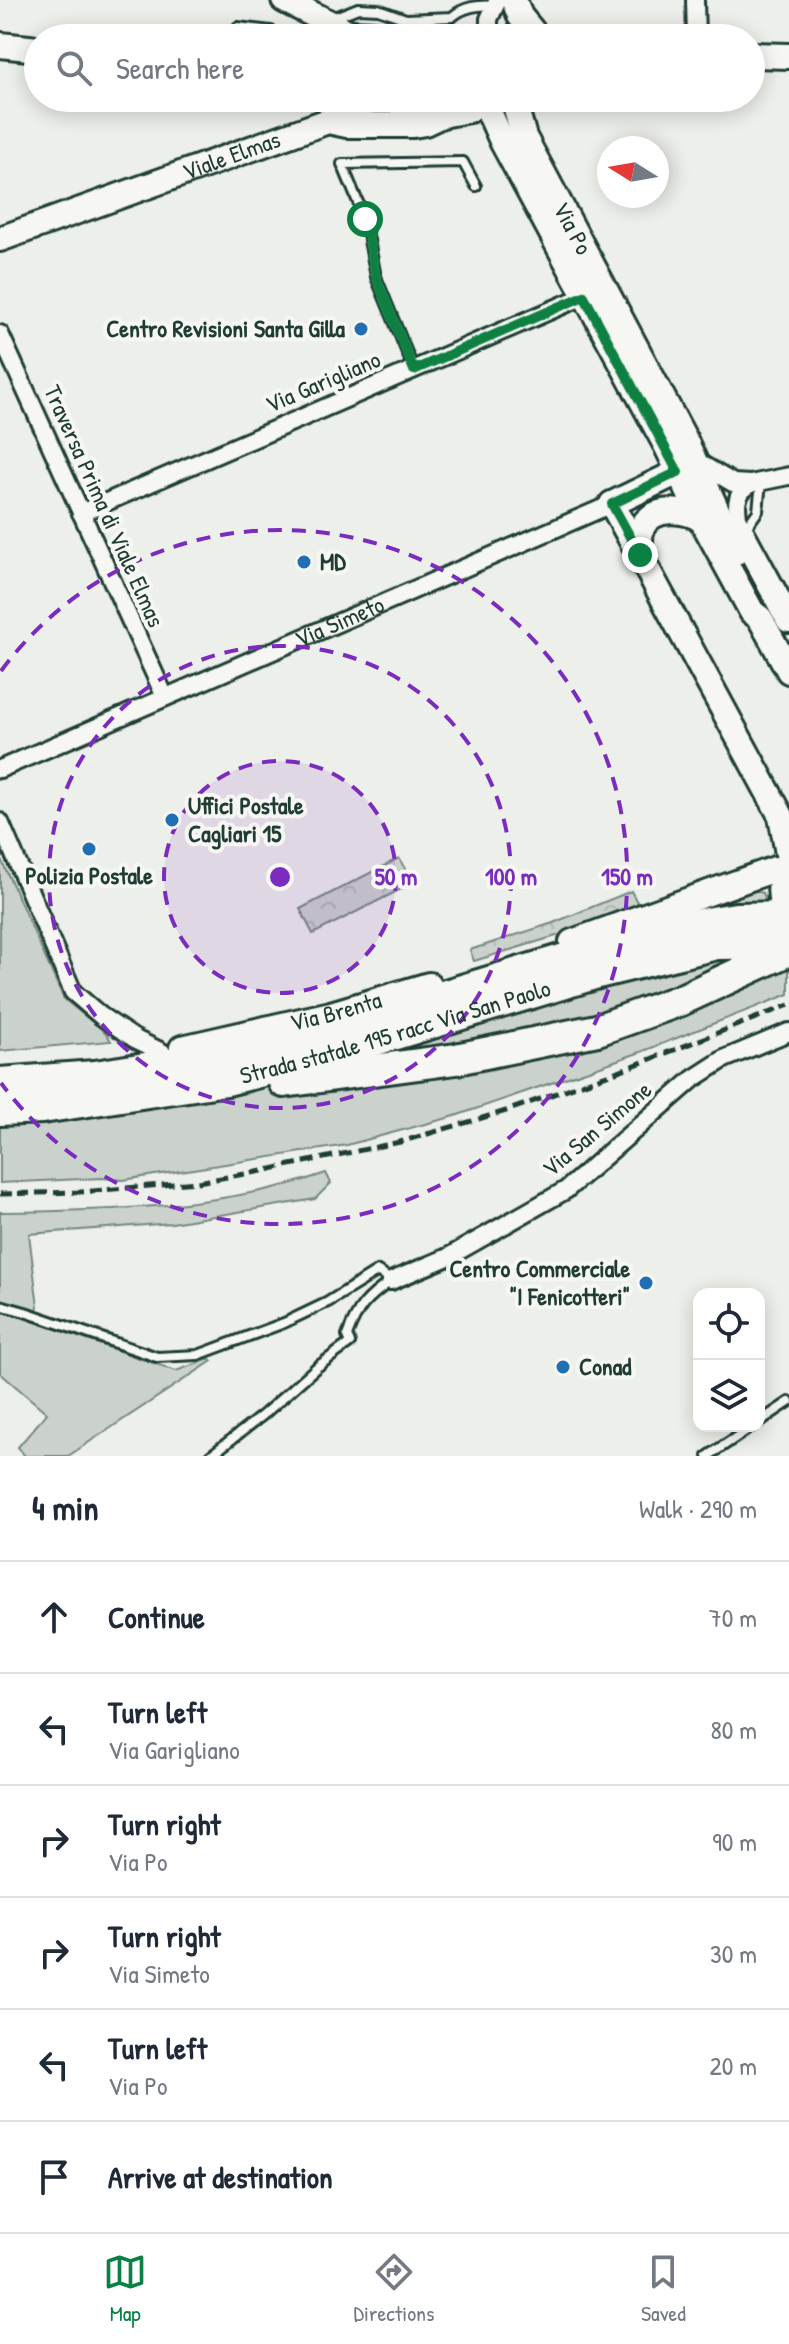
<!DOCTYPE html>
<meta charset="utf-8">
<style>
body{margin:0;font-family:"Patrick Hand",sans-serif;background:#f6f6f7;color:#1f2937}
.controls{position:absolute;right:24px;bottom:24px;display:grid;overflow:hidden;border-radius:16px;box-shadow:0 4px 20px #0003}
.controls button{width:72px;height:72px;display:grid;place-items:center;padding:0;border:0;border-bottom:2px solid #e0e1e3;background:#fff;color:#1f2937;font:40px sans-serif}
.compass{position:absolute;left:597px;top:136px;width:72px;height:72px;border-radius:50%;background:#fff;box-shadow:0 4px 20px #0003;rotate:281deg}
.stop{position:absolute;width:24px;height:24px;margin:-18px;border:6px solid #0b8043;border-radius:50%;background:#fff}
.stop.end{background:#0b8043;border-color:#fff;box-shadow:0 2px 8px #0008}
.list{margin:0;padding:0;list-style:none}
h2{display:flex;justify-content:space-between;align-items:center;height:104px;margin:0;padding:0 32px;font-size:34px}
h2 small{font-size:26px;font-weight:400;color:#747a83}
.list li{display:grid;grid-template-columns:52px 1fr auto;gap:24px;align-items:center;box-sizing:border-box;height:112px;padding:0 32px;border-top:2px solid #e0e1e3}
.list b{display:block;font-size:30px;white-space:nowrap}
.list p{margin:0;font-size:26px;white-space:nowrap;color:#747a83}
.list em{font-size:26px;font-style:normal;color:#747a83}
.icon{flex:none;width:44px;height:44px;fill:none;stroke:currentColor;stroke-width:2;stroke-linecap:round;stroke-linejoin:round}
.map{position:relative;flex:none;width:789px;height:1456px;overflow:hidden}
.search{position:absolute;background:#fff;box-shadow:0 4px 20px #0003;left:24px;right:24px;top:24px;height:88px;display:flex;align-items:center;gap:20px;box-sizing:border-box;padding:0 28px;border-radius:44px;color:#747a83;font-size:30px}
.sheet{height:776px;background:#fff}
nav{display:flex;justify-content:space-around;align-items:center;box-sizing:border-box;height:112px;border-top:2px solid #e0e1e3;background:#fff;font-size:22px;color:#747a83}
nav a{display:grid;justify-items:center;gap:4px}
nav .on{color:#0b8043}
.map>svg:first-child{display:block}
.grass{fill:#cbd2cc;stroke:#758880;stroke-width:2}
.forest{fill:url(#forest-crowns);stroke:#758880;stroke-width:2}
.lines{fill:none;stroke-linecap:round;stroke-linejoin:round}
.lane-casing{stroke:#1f3d34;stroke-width:14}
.street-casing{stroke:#1f3d34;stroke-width:22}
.secondary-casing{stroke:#1f3d34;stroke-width:30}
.highway-casing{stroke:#1f3d34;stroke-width:36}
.lane{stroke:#f6f6f2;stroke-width:8}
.street{stroke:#f6f6f2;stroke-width:16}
.secondary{stroke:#f6f6f2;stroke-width:24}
.highway{stroke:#f6f6f2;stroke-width:30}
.rail{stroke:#1f3d34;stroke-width:5;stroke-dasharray:12 6;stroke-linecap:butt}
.route{stroke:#0b8043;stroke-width:10}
.ring{fill:none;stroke:#7b2cbf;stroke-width:4;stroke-dasharray:14 10}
.poi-dot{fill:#1f6fb2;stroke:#f6f6f2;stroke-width:3}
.labels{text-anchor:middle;stroke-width:8;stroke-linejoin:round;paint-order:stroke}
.street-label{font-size:24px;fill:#1f3d34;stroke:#f6f6f2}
.poi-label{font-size:24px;font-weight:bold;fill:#1f3d34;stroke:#f6f6f2;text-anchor:start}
.centre{fill:#7b2cbf;stroke:#f6f6f2;stroke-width:4}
.ring-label{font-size:24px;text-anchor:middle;font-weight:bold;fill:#7b2cbf;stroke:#f6f6f2;stroke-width:8;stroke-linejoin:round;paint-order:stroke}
</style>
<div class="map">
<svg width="789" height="1456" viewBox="0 0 789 1456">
<defs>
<pattern id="forest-crowns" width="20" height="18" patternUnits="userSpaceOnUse" patternTransform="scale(2)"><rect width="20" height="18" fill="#cbd2cc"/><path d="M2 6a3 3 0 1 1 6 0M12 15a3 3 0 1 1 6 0" fill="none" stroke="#aeb5b0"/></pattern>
</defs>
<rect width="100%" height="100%" fill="#edefea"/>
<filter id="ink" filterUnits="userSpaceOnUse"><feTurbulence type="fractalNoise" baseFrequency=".0125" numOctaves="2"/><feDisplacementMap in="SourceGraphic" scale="16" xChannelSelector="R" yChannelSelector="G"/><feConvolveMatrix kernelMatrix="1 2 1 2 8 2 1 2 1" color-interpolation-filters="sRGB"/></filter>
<g filter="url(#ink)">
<path class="grass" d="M 365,98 L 376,98 L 392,114 L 349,115 Z
M 0,857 L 64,999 L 106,1033 L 111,1041 L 0,1051 Z
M 753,890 L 763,893 L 789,959 L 789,994 L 641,1052 L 455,1116 L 347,1145 L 123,1180 L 102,1178 L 0,1183 L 0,1122 L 609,939 Z
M 326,1173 L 331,1183 L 315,1199 L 172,1223 L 29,1234 L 38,1307 L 30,1320 L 176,1371 L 210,1359 L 212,1361 L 68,1456 L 25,1456 L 18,1447 L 47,1413 L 0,1373 L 0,1212 C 105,1211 226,1208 326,1173 Z"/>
<path class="forest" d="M 399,858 L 413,883 L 313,934 L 300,909 Z
M 631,891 L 638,904 L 566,933 L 474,961 L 470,950 L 553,923 Z"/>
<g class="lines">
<g class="lane-casing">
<path id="lane" d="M 330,19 L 358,8 L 378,9 L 406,19 L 452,17 C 463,7 480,4 494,6
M 234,38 L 238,27 L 271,31 L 273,38
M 414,370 L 376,277 L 365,219 L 342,164 L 463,162 L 476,186
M 745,529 L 758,511 L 761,483
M 0,1305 L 25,1312 L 157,1357 L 198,1355 L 284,1323 L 328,1302 L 378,1271 L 391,1281 C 367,1298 357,1308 347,1336 L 350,1343 L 317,1367 L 263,1415 L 210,1456
M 759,1422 L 789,1402
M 708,1456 L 753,1426"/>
</g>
<g class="street-casing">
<g id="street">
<path d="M 695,0 L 696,38"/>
<path d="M 489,38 L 489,19 L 498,0"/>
<path d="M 0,334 L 165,697"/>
<path d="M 701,464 L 733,483 L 750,484 L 789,476"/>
<path d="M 81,513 L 584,296"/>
<path d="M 740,529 C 737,511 732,495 750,484"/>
<path id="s1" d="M 0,769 L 612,504"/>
<path d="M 0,822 L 73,992 L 101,1016 L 135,1039 L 162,1052"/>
<path d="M 391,1281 L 448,1257 L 566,1190 L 693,1079 L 724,1059 L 789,1032"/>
</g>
</g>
<g class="secondary-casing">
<g id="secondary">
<path d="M 284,0 L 360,38"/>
<path d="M 514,0 L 520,16 L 538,38"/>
<path d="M 352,33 L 374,34 L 389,38"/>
<path d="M 0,45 L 38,49"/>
<path d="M 751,55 L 789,56"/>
<path d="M 390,98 C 405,110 423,112 439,101"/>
<path id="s2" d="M 513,98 L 524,137 L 684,438 L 736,552"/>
<path d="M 490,114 L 503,143 L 667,447 L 702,520 L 752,612 L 760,618 L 789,671"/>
<path d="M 328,121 L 357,98"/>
<path id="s3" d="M 0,239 L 328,121 L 347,125 L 413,125 L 425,123 L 442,115 L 469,110"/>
<path d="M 612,504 L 781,816 L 789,859"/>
<path d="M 612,504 L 678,472"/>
<path d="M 737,524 L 789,620"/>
<path d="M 640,555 C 640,546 639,536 642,528 C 652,505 686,509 702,520"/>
<path d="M 789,862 C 780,880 775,897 789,913"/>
<path d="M 572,942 L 775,869 L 785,871"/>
<path id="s4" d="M 182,1048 L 331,1014 L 429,985"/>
</g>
</g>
<g class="highway-casing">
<g id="highway">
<path d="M 284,1082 L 456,1059 L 597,1030 L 681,1000 L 789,950"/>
<path d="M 0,1083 L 95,1076 L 240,1053 L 327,1031 L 654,932 L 736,918 L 789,917"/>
<path id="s5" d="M 0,1110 L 42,1108 L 227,1080 L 329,1054 L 598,973 L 655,959 L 717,944 L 789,943"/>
</g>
</g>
<use href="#lane" class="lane"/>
<use href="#street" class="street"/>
<use href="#secondary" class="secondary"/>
<use href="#highway" class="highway"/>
<path class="rail" d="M 0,1194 L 80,1192 L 197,1182 L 257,1172 L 400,1142 L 506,1111 L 638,1064 L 789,1005"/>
</g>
</g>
<g class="lines" filter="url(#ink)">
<path class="route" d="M 365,219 L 376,277 L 414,370 L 584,296 L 678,472 L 612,504 L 640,555"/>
</g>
<circle cx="280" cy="877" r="116" fill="#7b2cbf" fill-opacity=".12"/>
<g class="ring">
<circle cx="280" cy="877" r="116"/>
<circle cx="280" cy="877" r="231"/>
<path d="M1 671A347 347 0 1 1 1 1083"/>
</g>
<g class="poi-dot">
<circle cx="361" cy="329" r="8"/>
<circle cx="304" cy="562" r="8"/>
<circle cx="172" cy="820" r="8"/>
<circle cx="89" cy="849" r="8"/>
<circle cx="646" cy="1283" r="8"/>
<circle cx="563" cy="1367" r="8"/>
</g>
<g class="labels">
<g class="street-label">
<text dy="8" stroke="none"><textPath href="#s3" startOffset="246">Viale Elmas</textPath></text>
<text dy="8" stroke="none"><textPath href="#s2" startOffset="144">Via Po</textPath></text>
<text transform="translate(323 382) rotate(-23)" y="8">Via Garigliano</text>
<text transform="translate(104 506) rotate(66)" y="8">Traversa Prima di Viale Elmas</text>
<text dy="8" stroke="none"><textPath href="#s1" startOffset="370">Via Simeto</textPath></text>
<text dy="8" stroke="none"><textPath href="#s4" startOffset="158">Via Brenta</textPath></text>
<text dy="8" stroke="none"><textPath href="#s5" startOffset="404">Strada statale 195 racc Via San Paolo</textPath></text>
<text transform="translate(597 1129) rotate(-40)" y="8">Via San Simone</text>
</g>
<g class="poi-label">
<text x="345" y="337" text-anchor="end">Centro Revisioni Santa Gilla</text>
<text x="320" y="570">MD</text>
<text x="188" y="814">Uffici Postale<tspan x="188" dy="28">Cagliari 15</tspan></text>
<text x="89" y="884" text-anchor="middle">Polizia Postale</text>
<text x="630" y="1277" text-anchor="end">Centro Commerciale<tspan x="630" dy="28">"I Fenicotteri"</tspan></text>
<text x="579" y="1375">Conad</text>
</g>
</g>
<circle cx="280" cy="877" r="12" class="centre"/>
<g class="ring-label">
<text x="396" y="885">50 m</text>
<text x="511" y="885">100 m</text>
<text x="627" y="885">150 m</text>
</g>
</svg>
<div class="controls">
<button><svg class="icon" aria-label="locate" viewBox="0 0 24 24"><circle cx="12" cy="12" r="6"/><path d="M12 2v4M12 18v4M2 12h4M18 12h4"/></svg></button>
<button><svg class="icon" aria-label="layers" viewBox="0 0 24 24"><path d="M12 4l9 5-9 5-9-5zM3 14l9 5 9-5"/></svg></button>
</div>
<svg class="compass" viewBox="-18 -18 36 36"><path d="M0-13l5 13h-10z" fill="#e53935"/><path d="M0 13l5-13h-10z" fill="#747a83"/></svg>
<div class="stop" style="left:365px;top:219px"></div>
<div class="stop end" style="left:640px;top:555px"></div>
<div class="search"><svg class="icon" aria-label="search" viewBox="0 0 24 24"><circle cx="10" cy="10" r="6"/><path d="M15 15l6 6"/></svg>Search here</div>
</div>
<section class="sheet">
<h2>4 min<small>Walk · 290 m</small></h2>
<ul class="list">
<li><svg class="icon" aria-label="ahead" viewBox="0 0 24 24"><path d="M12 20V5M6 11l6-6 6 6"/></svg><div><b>Continue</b></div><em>70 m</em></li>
<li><svg class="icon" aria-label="left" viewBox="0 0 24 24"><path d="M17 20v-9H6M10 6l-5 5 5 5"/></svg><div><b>Turn left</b><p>Via Garigliano</p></div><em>80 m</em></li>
<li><svg class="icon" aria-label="right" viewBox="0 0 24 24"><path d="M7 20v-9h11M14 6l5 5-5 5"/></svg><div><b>Turn right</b><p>Via Po</p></div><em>90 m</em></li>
<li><svg class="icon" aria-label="right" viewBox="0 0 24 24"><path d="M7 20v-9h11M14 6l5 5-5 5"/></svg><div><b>Turn right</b><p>Via Simeto</p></div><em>30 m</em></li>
<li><svg class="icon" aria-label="left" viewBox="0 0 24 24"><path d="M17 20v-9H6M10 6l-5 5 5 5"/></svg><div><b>Turn left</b><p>Via Po</p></div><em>20 m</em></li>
<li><svg class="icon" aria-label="arrive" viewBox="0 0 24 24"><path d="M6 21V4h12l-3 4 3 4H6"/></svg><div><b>Arrive at destination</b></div></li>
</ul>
</section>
<nav>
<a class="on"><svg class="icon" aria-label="map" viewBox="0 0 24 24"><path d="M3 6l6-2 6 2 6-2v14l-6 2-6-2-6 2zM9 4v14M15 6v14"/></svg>Map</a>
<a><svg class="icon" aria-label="directions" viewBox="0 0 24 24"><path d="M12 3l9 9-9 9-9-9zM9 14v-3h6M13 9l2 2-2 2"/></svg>Directions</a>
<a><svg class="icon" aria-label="saved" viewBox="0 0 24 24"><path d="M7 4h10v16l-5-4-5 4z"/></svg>Saved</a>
</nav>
